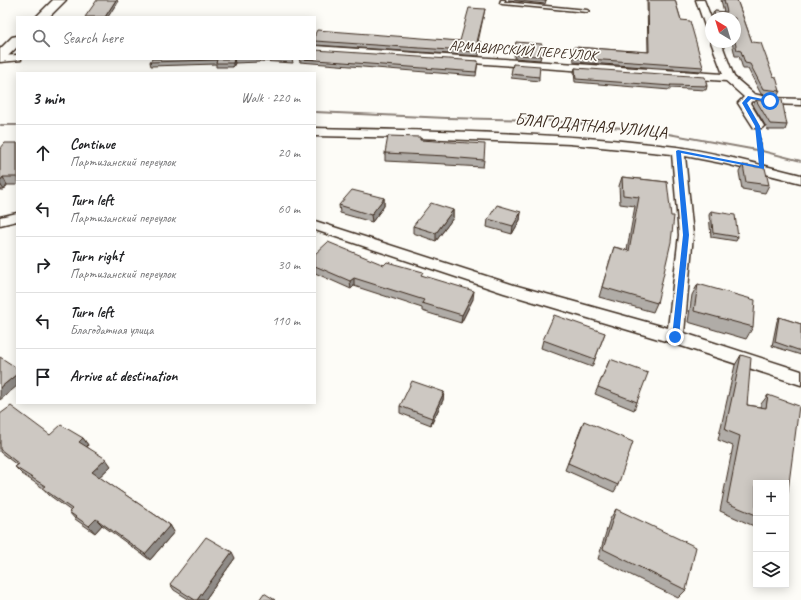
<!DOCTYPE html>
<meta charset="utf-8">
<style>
body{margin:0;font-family:Caveat,sans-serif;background:#f6f6f6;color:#202124}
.controls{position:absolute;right:12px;bottom:12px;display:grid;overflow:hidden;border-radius:0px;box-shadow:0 2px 10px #0003}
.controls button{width:36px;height:36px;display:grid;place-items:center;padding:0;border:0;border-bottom:1px solid #e0e0e0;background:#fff;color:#202124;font:20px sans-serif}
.compass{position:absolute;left:705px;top:12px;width:36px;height:36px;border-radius:50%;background:#fff;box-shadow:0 2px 10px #0003;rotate:322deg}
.stop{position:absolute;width:12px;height:12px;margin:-9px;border:3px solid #1a73e8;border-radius:50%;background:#fff}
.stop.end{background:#1a73e8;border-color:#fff;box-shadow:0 1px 4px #0008}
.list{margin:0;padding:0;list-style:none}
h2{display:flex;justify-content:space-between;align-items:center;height:52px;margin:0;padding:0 16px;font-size:17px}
h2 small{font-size:13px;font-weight:400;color:#757577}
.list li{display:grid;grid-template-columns:26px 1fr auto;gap:12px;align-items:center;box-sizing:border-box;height:56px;padding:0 16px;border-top:1px solid #e0e0e0}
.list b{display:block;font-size:15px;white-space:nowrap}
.list p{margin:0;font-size:13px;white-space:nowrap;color:#757577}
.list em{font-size:13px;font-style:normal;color:#757577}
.icon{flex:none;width:22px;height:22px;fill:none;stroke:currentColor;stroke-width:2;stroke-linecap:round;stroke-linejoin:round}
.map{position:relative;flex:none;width:801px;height:600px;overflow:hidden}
.search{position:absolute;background:#fff;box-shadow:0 2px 10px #0003;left:16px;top:16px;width:300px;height:44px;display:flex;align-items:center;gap:10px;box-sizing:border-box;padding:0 14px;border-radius:0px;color:#757577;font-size:15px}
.panel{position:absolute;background:#fff;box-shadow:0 2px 10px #0003;left:16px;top:72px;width:300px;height:332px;border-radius:0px}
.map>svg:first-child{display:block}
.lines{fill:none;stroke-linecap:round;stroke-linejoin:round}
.stream{fill:#887d74;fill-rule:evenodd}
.service-casing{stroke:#3b2a1e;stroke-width:3}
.minor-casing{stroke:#3b2a1e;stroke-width:3}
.secondary-casing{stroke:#3b2a1e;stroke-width:3}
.path{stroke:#3b2a1e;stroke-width:2;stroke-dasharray:3 2.5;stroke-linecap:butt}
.service{fill:#fdfcf7;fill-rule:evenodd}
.minor{fill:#fdfcf7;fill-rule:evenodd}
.secondary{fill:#fdfcf7;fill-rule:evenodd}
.wall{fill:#b0aca7;stroke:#3b2a1e}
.shaded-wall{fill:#908c88;stroke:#3b2a1e}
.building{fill:#cdc8c2;stroke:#3b2a1e}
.route{fill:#1a73e8}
.labels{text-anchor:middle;stroke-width:3.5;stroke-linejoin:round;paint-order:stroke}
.far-street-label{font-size:14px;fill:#3b2a1e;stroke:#fdfcf7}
.street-label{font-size:17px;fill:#3b2a1e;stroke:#fdfcf7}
</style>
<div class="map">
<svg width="801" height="600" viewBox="0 0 801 600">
<rect width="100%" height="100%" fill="#fdfcf7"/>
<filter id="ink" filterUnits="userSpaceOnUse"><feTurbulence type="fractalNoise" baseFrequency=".025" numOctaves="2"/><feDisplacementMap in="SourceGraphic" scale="8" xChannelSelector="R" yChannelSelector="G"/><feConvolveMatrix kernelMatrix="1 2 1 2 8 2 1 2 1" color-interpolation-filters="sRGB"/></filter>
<g filter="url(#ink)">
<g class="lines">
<path class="stream" d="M 315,111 L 447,117 L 543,119 L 652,130 L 762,150 L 801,160 L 801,162 L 762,152 L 652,132 L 543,121 L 447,119 L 315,113 Z
M 0,124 L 17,124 L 17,126 L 0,126 Z"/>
<g class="service-casing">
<path id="service" d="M 501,0 L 505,0 L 504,2 L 587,10 L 589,11 L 587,12 L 502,4 L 500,3 Z"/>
</g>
<g class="minor-casing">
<path id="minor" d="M 696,0 L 704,0 L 711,18 L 711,32 L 706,29 Z
M 711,42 L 721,42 L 734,77 L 754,94 L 770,98 L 801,99 L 801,105 L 770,104 L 752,101 L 750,103 L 764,126 L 762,128 L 754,128 L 738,103 L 744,97 L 726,81 L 315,52 L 315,46 L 723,74 Z
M 17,55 L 17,59 L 21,59 L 21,60 L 0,62 L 0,56 Z
M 315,128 C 436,131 557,132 677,147 C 719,153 760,165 801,175 L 801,183 L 726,164 L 685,156 L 693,235 L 684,333 L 801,371 L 801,385 L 672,343 L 504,293 L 315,230 L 315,221 L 514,285 L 668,328 L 679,235 L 672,154 L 570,144 L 417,138 L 315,136 Z
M 17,213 L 17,221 L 0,225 L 0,217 Z"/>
</g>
<g class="secondary-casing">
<path id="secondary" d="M 53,0 L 66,0 L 49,17 L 36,17 Z
M 17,36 L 17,47 L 5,59 L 0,60 L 0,49 L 12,37 Z"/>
</g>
<path class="path" d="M 760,138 L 762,155"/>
<use href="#service" class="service"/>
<use href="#minor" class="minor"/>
<use href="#secondary" class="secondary"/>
</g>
<path class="wall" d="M 508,0 L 546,0 L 545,4 Z
M 647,0 L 675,0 L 681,20 L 703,67 L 701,71 L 574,62 L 573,51 L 574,47 L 648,52 Z
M 721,0 L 737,0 L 752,42 L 773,76 L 780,91 L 777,97 L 761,94 L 748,69 L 743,69 L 739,56 L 735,56 L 732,42 L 735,42 L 735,18 L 713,18 L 712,16 L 714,11 L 724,12 Z
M 485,9 L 478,42 L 481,42 L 479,56 L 315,45 L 315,34 L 460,41 Z
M 516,42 L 541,56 L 540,60 L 514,58 Z
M 152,59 L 292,59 L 293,63 L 260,61 L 259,62 L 235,63 L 233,67 L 216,67 L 216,64 L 151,66 L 150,62 Z
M 299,59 L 315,59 L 478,61 L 476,76 L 300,62 Z
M 513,64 L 539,77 L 539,81 L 511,78 Z
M 575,68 L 707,86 L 706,90 L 670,88 L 670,90 L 575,82 L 574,72 Z
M 769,99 L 787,125 L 785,130 L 768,130 L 753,105 L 756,100 L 768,102 Z
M 420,140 L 484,160 L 483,167 L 446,165 L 446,164 L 385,161 L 385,153 Z
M 17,143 L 17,185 L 7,185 L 4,190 L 0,190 L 0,149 Z
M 743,165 L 769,185 L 765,193 L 742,189 L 739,172 Z
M 622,177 L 667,182 L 657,303 L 653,312 L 599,297 L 614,247 L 627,250 L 635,206 L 620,204 L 619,186 Z
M 384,198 L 384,206 L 372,222 L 340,213 L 339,205 Z
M 453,210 L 453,218 L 436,241 L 413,233 L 413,226 Z
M 711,211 L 738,237 L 736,241 L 711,237 L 709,215 Z
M 521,212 L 520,220 L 512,234 L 487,227 L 488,219 Z
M 315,254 L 384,265 L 423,276 L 473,299 L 461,323 L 422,311 L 422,308 L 354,286 L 351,289 L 315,273 Z
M 698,284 L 753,327 L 746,339 L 688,322 L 692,295 Z
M 779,317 L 801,324 L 801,355 L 772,346 L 777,321 Z
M 605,333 L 592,367 L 541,348 L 543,340 Z
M 741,355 L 747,405 L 761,407 L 761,404 L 768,395 L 756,483 L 756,527 L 720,511 L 733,446 L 718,440 L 735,365 Z
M 610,359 L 637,402 L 634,410 L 595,394 Z
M 444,392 L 443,400 L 431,425 L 400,413 L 400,406 Z
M 0,414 L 50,435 L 83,438 L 88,445 L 87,447 L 111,466 L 99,477 L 170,525 L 174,532 L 150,560 L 102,525 L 95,533 L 75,519 L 69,512 L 71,511 L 49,495 L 43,488 L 22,474 L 15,467 L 17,465 L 0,452 Z
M 584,421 L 618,485 L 614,492 L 565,470 Z
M 616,509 L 686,590 L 678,598 L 598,559 L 610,519 Z
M 235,558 L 205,600 L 190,600 L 174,590 L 170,584 Z"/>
<path class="shaded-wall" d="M 116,0 L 117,0 L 118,1 L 108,17 L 105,17 Z
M 234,59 L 235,63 L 233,67 L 233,63 Z
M 3,177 L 7,185 L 4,190 L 0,184 L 0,181 Z
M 384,198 L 384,206 L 372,222 L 371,215 Z
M 453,210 L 453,218 L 436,241 L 436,233 Z
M 521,212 L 520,220 L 512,234 L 513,226 Z
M 354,278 L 354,286 L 351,289 L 350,281 Z
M 474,291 L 473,299 L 461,323 L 462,315 Z
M 17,374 L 17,386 L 0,400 L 0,388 Z
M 444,392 L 443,400 L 431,425 L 432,418 Z
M 83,438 L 88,445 L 84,449 L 79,442 Z
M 106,459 L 111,466 L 97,479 L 92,472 Z
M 96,519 L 102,525 L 95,533 L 89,526 Z
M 170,525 L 174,532 L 150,560 L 145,554 Z
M 232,552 L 235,558 L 205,600 L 197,600 Z"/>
<path class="building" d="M 97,0 L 116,0 L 105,17 L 85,17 Z
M 535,0 L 546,0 L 546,1 Z
M 648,0 L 675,0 L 681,20 L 690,21 L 703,67 L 575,58 L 574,47 L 649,52 Z
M 724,0 L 737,0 L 752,42 L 761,43 L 773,76 L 776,77 L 780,91 L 763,89 L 750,64 L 745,63 L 741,51 L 737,50 L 735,42 L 735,18 L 715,18 L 714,11 L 727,12 Z
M 469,8 L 485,9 L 477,42 L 481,42 L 479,52 L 315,41 L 315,34 L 317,30 L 460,41 Z
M 516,42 L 542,44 L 541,56 L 514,55 Z
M 315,50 L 478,61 L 476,72 L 303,59 L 315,59 Z
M 152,59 L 234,59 L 233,63 L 216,63 L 217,60 L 150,62 Z
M 513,64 L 540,66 L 539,77 L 511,74 Z
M 575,68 L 705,77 L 707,86 L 670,85 L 671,86 L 576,79 Z
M 769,99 L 782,100 L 787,125 L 770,124 L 756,100 L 770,102 Z
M 388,136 L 420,137 L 420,140 L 485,144 L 484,160 L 447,157 L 447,156 L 385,153 Z
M 5,143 L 17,143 L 17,177 L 3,177 L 0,181 L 0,149 Z
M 743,165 L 765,168 L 769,185 L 746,182 Z
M 622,177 L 667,182 L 671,216 L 674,216 L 671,242 L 657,303 L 602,287 L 614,247 L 629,251 L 639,197 L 623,195 Z
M 352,190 L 384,198 L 371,215 L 339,205 Z
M 431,203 L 453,210 L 436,233 L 413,226 Z
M 497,205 L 521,212 L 513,226 L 488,219 Z
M 711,211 L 735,215 L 738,237 L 713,233 Z
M 328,242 L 384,265 L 387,262 L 423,272 L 421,275 L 474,291 L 462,315 L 422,303 L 424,300 L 354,278 L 350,281 L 315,266 L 315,254 Z
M 698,284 L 755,300 L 753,327 L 694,311 Z
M 554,315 L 605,333 L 595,359 L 543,340 Z
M 779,317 L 801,324 L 801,351 L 775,342 Z
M 741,355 L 751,358 L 747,405 L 766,408 L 768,395 L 799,406 L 786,506 L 786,483 L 756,483 L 756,515 L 727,503 L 740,436 L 725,430 Z
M 0,357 L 17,368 L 17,374 L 0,388 Z
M 610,359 L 648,373 L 637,402 L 598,387 Z
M 412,381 L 444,392 L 432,418 L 400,406 Z
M 11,406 L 50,435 L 61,425 L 83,438 L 79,442 L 106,459 L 92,472 L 170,525 L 145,554 L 96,519 L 89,526 L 69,512 L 72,509 L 42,488 L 45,486 L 15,467 L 19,464 L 0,449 L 0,414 Z
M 584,421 L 633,442 L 618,485 L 568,463 Z
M 616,509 L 696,547 L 686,590 L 603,549 Z
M 206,537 L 232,552 L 197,600 L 195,600 L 170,584 Z
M 264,593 L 275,600 L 259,600 Z"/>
</g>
<path class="route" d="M 748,96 L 772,101 L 770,102 L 751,99 L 747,103 L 760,126 L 764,151 L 764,169 L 681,153 L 689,235 L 679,337 L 675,340 L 672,337 L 683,235 L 676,151 L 678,150 L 759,166 L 755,126 L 742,103 Z"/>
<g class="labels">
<g class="far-street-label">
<text transform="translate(523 50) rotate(4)" y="5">АРМАВИРСКИЙ ПЕРЕУЛОК</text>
</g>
<g class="street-label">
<text transform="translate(591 125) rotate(5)" y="6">БЛАГОДАТНАЯ УЛИЦА</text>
</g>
</g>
</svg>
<div class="controls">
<button>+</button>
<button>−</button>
<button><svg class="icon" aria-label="layers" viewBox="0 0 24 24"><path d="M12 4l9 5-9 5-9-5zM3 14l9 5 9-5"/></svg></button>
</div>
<svg class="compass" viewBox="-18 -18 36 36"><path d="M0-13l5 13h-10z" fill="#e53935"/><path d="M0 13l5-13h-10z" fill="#757577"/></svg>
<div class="stop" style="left:770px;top:101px"></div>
<div class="stop end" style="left:675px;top:337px"></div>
<div class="search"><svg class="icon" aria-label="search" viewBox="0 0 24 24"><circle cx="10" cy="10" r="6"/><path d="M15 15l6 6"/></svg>Search here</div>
<section class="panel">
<h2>3 min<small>Walk · 220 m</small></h2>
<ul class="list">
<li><svg class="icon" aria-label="ahead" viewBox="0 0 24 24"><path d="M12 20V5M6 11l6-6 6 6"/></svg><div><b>Continue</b><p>Партизанский переулок</p></div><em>20 m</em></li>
<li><svg class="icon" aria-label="left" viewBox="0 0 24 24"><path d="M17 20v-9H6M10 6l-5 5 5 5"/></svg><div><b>Turn left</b><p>Партизанский переулок</p></div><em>60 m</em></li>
<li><svg class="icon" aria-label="right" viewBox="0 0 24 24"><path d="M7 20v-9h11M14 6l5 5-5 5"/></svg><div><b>Turn right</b><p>Партизанский переулок</p></div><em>30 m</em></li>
<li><svg class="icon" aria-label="left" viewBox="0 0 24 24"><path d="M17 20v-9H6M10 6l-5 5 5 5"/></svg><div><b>Turn left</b><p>Благодатная улица</p></div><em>110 m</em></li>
<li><svg class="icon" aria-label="arrive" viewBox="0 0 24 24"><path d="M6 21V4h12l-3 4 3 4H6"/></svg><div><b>Arrive at destination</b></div></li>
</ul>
</section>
</div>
